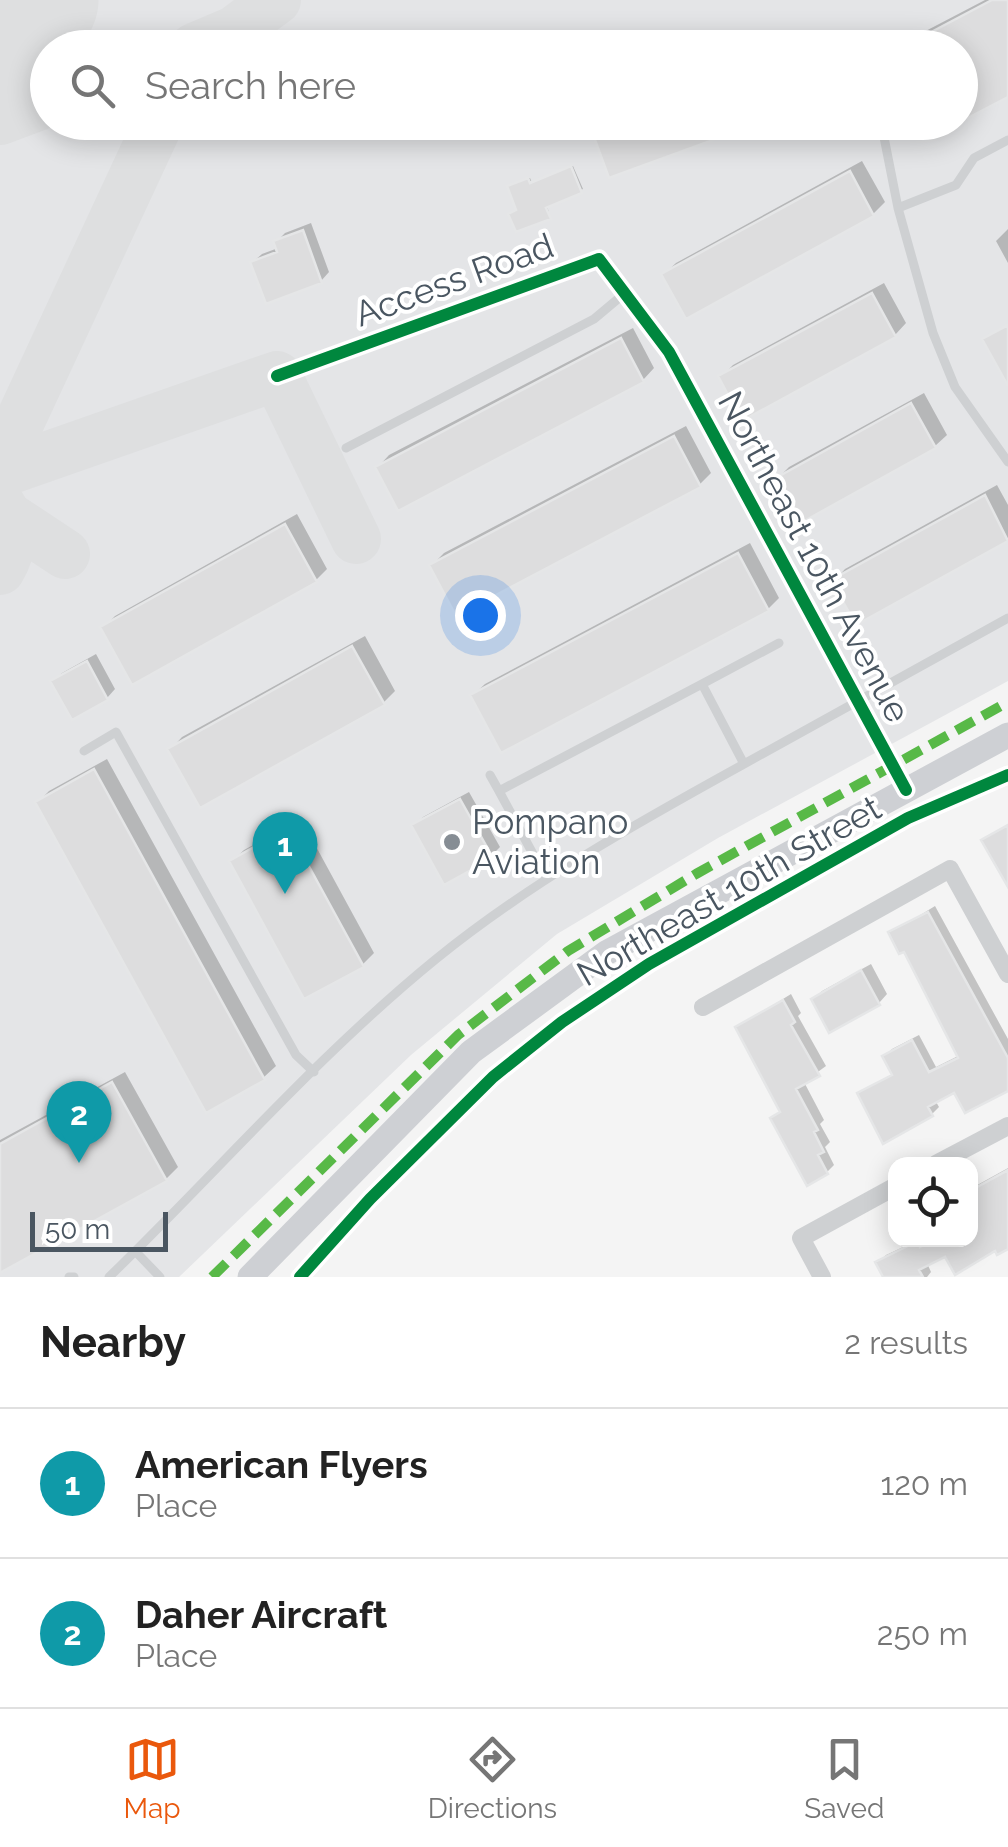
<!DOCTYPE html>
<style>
body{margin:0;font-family:Raleway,sans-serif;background:#f2f2f2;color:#222}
.controls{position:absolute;right:30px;bottom:30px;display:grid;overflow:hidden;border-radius:20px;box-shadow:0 5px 25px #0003}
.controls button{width:90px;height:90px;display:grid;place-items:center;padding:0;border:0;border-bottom:2px solid #e0e0e0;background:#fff;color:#222;font:50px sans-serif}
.scale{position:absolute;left:30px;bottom:25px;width:138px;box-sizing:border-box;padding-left:10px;border:5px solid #4a5661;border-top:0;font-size:28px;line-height:35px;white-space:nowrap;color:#4a5661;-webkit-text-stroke:8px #fff;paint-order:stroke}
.you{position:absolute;left:480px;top:615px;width:35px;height:35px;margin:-25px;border:8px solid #fff;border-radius:50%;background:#1a73e8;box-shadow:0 0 0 15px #1a73e833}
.badge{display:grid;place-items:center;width:65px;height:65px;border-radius:50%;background:#ea580c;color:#fff;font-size:32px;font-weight:700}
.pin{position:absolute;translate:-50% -82px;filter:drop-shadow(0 2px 5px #0008)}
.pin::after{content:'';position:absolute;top:52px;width:35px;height:30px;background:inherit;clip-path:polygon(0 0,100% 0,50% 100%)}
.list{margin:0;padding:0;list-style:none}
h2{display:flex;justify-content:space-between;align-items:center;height:130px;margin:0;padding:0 40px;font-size:42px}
h2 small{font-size:32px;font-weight:400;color:#767676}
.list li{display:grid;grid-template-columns:65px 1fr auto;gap:30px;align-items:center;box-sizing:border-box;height:150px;padding:0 40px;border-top:2px solid #e0e0e0}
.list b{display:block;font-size:38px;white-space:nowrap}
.list p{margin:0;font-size:32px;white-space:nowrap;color:#767676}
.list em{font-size:32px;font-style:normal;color:#767676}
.icon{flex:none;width:55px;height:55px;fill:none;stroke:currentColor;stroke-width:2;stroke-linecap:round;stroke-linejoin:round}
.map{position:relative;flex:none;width:1008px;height:1277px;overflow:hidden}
.search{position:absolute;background:#fff;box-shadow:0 5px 25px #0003;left:30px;right:30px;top:30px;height:110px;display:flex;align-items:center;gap:25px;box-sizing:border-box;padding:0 35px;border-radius:55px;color:#767676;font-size:38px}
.sheet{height:430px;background:#fff}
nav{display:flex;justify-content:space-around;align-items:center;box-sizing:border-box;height:140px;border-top:2px solid #e0e0e0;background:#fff;font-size:28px;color:#767676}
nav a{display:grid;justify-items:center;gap:5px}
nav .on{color:#ea580c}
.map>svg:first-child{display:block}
.airport{fill:#e4e5e7;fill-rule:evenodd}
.shadow{fill:#0003}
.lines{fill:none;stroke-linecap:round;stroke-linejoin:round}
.taxiway{stroke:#dedfe0;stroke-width:50}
.runway{stroke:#dedfe0;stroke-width:125}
.building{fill:#ddddde;stroke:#e5e6e7;stroke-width:2.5}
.lane{stroke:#ced0d2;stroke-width:9}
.street{stroke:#ced0d2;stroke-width:18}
.secondary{stroke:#ced0d4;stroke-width:25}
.quiet{stroke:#58b947;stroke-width:10;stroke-dasharray:20 10;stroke-linecap:butt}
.cycleway-casing{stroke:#fff;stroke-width:19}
.cycleway{stroke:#00873e;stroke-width:12}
.poi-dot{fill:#868d94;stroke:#fff;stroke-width:4}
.labels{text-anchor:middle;stroke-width:8;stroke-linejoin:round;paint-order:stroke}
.street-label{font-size:35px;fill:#4a5661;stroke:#fff}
.poi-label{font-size:35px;fill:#4a5661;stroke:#fff;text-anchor:start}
</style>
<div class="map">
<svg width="1008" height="1277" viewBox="0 0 1008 1277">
<rect width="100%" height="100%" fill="#f4f4f4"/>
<path class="airport" d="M 0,0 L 1008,0 L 1008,681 L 718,838 L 557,934 L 411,1055 L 179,1277 L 0,1277 ZM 48,48 L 960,48 L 960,122 L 48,122 Z"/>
<path class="shadow" d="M 985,0 L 1008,0 L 1008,94 L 960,48 L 907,46 L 918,35 Z
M 840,32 L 846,48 L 798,48 Z
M 862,161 L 885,202 L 873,214 L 687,315 L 664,274 L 676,263 Z
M 573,166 L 583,189 L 547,205 L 550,217 L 519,210 L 511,185 L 530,178 L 532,183 Z
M 311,223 L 329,272 L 321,281 L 253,262 L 262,254 L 278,248 L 276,242 L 285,233 Z
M 1008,229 L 1008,263 L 996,241 Z
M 884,283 L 906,323 L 895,335 L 721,377 L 733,365 Z
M 633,328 L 654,368 L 643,380 L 378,467 L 389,455 Z
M 924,393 L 947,435 L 935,446 L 777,479 L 789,467 Z
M 686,426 L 711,473 L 699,485 L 432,565 L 444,553 Z
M 997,485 L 1008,505 L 1008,538 L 856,622 L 834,581 L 845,569 Z
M 297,514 L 327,569 L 316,580 L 103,628 L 115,616 Z
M 750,543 L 779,598 L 768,609 L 473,695 L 485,684 Z
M 365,636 L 395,691 L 383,703 L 171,749 L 182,737 Z
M 96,654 L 115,689 L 107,698 L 53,681 L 62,673 Z
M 107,759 L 276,1066 L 264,1077 L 207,1109 L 38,802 L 49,791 Z
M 469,792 L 500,847 L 491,856 L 415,826 L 423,817 Z
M 301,819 L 374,953 L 362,965 L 232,861 L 244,850 Z
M 935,906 L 1008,1039 L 1008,1088 L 955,1089 L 935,1100 L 939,1107 L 932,1114 L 860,1094 L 894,1073 L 885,1056 L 892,1049 L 919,1035 L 936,1067 L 960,1055 L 905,948 L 891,933 Z
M 871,964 L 887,994 L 879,1003 L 830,1029 L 814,999 L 822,991 Z
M 791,994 L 801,1013 L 798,1016 L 826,1066 L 804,1082 L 824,1120 L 820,1124 L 830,1142 L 825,1147 L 834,1165 L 827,1172 L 773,1119 L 782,1110 L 738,1027 Z
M 125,1072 L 178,1167 L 166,1179 L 0,1270 L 0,1140 Z
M 1008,1168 L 1008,1246 L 946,1254 L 927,1263 L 931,1272 L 927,1277 L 886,1277 L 878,1263 L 886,1255 L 918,1240 L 970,1240 L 970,1189 Z"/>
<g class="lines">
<path class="taxiway" d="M 194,48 L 234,31 L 276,0
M 0,120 L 48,102
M 0,464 L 159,122
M 0,473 L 277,376 L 356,539
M 0,504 C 14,524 13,549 0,570
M 9,517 L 65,554"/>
<path class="runway" d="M 0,79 L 36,0"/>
</g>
<path class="building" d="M 992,0 L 1008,0 L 1008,97 L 960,122 L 960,48 L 901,48 Z
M 610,122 L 756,122 L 757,124 L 609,178 L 591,129 Z
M 571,166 L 582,193 L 546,208 L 551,219 L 516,232 L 508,214 L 516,210 L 507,186 L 528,178 L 530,183 Z
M 850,171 L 874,216 L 686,319 L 661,274 Z
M 303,230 L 322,283 L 266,304 L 250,262 L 277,252 L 273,241 Z
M 872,293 L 896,337 L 742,421 L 718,376 Z
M 1008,325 L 1008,386 L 982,339 Z
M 621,338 L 644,382 L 398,511 L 375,467 Z
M 911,403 L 936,448 L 799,524 L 774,479 Z
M 674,436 L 701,487 L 456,616 L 429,565 Z
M 985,495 L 1008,541 L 856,625 L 831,580 Z
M 285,524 L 317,582 L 132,685 L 100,627 Z
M 738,553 L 769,611 L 501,753 L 470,695 Z
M 352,646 L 385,705 L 200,808 L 167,749 Z
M 87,661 L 108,700 L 72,720 L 50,681 Z
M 94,769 L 265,1080 L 206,1113 L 35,802 Z
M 460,799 L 493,858 L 444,885 L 411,825 Z
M 1008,825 L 1008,887 L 981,840 Z
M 288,828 L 364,967 L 304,999 L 229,861 Z
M 928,912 L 1008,1058 L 1008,1091 L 965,1113 L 954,1093 L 928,1107 L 933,1116 L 883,1144 L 857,1093 L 892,1075 L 882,1056 L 912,1040 L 929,1072 L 958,1058 L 904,952 L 899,954 L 888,932 Z
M 861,970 L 880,1005 L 829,1033 L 811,999 Z
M 783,1000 L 795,1022 L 791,1025 L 820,1076 L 796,1089 L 818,1130 L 814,1132 L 824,1152 L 818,1155 L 828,1174 L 807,1186 L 770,1118 L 780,1112 L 735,1027 Z
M 112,1082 L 167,1181 L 0,1273 L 0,1144 Z
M 1008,1170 L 1008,1249 L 997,1255 L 995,1251 L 955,1275 L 945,1257 L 919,1270 L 923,1277 L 883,1277 L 875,1262 L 918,1241 L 920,1247 L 934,1240 L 970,1240 L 970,1191 Z"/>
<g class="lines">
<path class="lane" d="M 881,122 L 898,208 L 933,333 L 955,387 L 1008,462
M 898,208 L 956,185 L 974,158 L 1008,140
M 346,448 L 594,319 L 625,293
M 779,643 L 702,684 L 744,764 L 1008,618
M 84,751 L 116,732 L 296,1055 L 314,1072
M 490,775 L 499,791
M 546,878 L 499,791 L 702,684
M 135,1251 L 160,1277
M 69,1277 L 74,1277
M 109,1277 C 218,1171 318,1055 436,959 C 531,882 637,823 744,764"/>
<path class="street" d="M 277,376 L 599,259 L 669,352 L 906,790
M 703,1007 L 950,869 L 1008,974
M 936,1164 L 1008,1126
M 822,1277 L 801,1238 L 896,1186"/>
<path class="secondary" d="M 250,1277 L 471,1052 L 606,953 L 1008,735"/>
<path class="quiet" d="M 212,1277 L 458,1035 L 568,951 L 696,874 L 1008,702"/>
<g class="cycleway-casing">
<path id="cycleway" d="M 277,376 L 599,259 L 669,352 L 906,790
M 300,1277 L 370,1199 L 493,1077 L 562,1022 L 649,964 L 908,818 L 1008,775"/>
</g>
<use href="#cycleway" class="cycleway"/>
</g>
<circle class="poi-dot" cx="452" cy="842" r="10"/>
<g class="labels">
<g class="street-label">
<text transform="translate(454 280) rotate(-20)" y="12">Access Road</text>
<text transform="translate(814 557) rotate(62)" y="12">Northeast 10th Avenue</text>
<text transform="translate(729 891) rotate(-30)" y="12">Northeast 10th Street</text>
</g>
<g class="poi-label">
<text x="472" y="834">Pompano<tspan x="472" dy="40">Aviation</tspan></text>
</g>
</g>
</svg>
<div class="controls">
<button><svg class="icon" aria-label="locate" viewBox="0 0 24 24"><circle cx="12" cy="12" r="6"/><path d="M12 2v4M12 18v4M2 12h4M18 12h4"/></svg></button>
</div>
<div class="scale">50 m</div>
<div class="you"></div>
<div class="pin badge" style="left:285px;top:894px;background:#0f9aa8">1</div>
<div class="pin badge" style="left:79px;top:1163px;background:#0f9aa8">2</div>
<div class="search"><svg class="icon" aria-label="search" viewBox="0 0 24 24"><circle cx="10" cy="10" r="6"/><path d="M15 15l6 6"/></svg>Search here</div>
</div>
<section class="sheet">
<h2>Nearby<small>2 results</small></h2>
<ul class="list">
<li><span class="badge" style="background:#0f9aa8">1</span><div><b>American Flyers</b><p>Place</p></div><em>120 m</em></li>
<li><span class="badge" style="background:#0f9aa8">2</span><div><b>Daher Aircraft</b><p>Place</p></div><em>250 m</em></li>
</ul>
</section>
<nav>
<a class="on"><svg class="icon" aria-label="map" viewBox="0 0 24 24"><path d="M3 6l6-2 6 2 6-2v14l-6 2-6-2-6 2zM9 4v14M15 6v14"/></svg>Map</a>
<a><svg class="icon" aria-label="directions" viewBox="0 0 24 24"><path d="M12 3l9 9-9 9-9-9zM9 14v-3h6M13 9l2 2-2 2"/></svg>Directions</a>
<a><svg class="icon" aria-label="saved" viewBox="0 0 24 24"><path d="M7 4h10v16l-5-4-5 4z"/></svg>Saved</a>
</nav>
